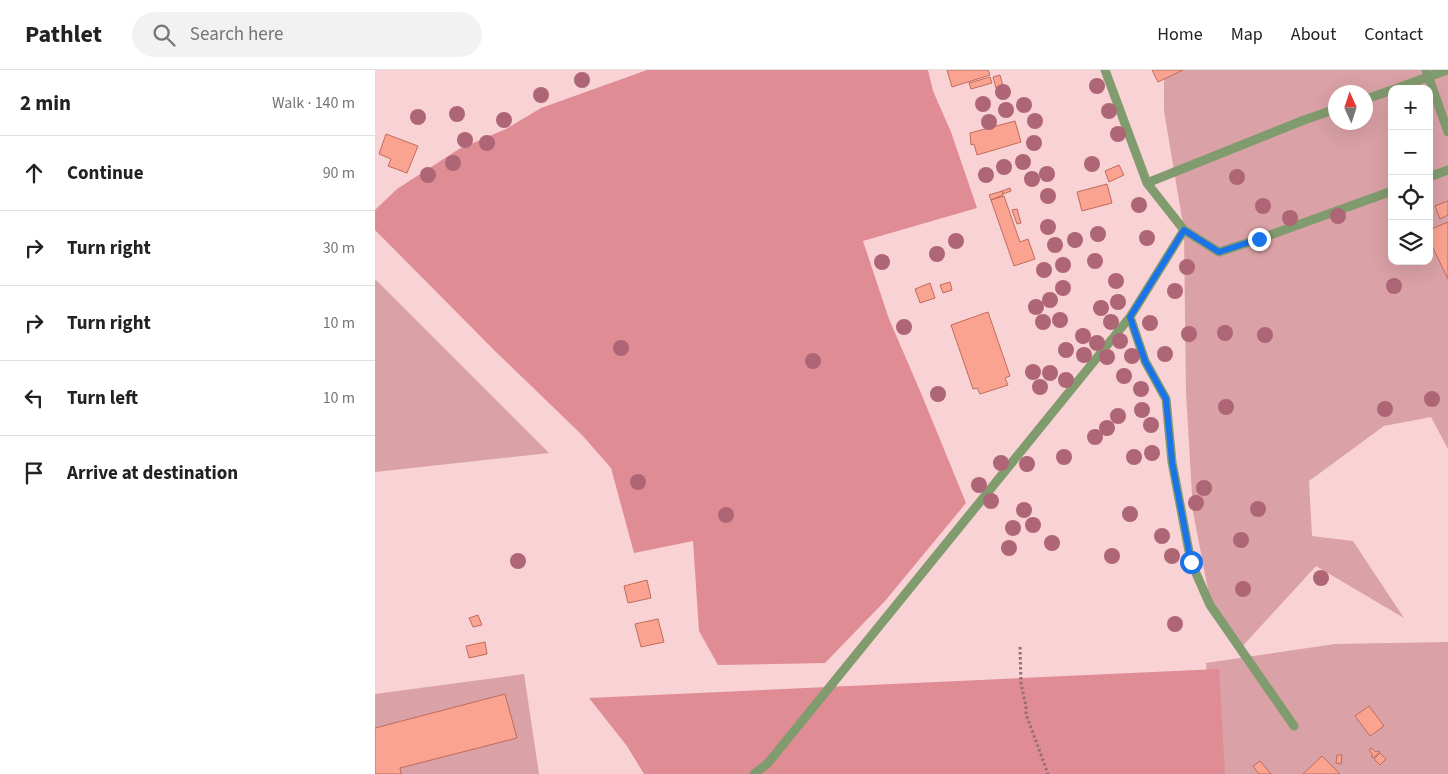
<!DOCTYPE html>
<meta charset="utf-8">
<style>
body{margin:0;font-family:"Source Sans 3",sans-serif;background:#f2f2f2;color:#222}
.controls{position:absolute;right:15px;top:15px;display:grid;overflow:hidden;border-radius:10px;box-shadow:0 5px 20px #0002}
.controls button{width:45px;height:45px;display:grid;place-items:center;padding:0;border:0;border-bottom:1px solid #e0e0e0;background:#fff;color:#222;font:25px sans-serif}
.compass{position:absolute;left:953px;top:15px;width:45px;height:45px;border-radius:50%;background:#fff;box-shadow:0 5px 20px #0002;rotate:357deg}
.stop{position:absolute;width:15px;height:15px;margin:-11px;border:4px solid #1a73e8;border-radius:50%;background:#fff}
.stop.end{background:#1a73e8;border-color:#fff;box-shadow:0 1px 5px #0008}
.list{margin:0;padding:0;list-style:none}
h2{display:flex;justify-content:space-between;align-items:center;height:65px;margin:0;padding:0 20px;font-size:21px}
h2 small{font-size:16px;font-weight:400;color:#767676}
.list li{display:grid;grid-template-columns:32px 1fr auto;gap:15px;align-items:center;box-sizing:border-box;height:75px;padding:0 20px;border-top:1px solid #e0e0e0}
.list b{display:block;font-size:19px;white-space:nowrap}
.list em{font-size:16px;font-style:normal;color:#767676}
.icon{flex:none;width:28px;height:28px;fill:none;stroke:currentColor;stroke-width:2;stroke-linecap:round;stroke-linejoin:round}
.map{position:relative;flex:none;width:1073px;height:704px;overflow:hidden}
header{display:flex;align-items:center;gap:30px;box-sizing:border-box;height:70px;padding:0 25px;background:#fff;border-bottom:1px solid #e0e0e0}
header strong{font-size:24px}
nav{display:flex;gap:28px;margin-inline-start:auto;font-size:18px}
.search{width:350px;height:45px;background:#f2f2f2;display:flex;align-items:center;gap:12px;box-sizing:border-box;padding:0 18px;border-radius:28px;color:#767676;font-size:19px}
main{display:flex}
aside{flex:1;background:#fff}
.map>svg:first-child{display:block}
.green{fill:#daa1a6;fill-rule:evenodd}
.forest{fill:#df8c95}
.building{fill:#fba391;stroke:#bf6c5c}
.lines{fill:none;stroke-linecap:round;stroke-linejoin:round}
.path{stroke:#946f73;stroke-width:3;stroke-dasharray:2.5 2.5;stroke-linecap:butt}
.service{stroke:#809b6d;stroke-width:9}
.tree{fill:#ae6576}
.route{stroke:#1a73e8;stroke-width:6}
</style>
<header>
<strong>Pathlet</strong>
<div class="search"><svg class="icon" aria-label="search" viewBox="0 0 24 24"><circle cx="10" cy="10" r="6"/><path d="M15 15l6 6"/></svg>Search here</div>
<nav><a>Home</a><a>Map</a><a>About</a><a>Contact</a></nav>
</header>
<main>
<aside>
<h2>2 min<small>Walk · 140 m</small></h2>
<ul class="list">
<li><svg class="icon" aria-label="ahead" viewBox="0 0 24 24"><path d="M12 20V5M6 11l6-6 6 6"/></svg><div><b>Continue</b></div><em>90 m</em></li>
<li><svg class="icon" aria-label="right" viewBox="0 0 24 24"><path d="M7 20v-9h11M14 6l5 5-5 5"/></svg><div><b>Turn right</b></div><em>30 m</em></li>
<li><svg class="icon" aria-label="right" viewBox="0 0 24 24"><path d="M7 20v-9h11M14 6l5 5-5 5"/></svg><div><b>Turn right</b></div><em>10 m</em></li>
<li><svg class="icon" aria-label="left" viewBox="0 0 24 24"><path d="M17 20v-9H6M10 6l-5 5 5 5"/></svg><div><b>Turn left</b></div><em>10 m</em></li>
<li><svg class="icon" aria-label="arrive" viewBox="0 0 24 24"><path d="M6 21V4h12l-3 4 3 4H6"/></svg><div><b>Arrive at destination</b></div></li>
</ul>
</aside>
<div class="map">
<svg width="1073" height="704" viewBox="0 0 1073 704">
<rect width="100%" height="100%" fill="#f9d2d5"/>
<path class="green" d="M 789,0 L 1073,0 L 1073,379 L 1056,347 L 1009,356 L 934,411 L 937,466 L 978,471 L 1029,548 L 941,496 L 864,580 L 838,545 L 818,442 L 811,322 L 809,160 L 789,41 ZM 1017,19 L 1054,19 L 1054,191 L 1017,191 ZM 961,22 L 991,22 L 991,52 L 961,52 Z
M 0,209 L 174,383 L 0,402 Z
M 1073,572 L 1073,704 L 839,704 L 831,593 L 960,574 Z
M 149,604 L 164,704 L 0,704 L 0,624 Z"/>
<path class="forest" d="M 272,0 L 553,0 L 558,21 L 576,62 L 602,138 L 488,171 L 514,249 L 546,323 L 591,433 L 510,531 L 450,593 L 343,595 L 324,561 L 318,471 L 259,483 L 236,398 L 207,365 L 120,281 L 0,160 L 0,140 L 22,119 L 84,79 L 131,59 L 166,38 Z
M 844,599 L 850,704 L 269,704 L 252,676 L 214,628 Z"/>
<path class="building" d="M 572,0 L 613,0 L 615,5 L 577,17 Z
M 777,0 L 808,0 L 783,12 Z
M 625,5 L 628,16 L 621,18 L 618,7 Z
M 615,7 L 617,13 L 596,19 L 594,13 Z
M 640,51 L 646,72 L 602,85 L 599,74 L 596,75 L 595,63 Z
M 11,64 L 43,76 L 32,103 L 13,96 L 16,89 L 4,84 Z
M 744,95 L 749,105 L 734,112 L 730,101 Z
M 732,114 L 737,133 L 707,141 L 702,122 Z
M 635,118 L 636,121 L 628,124 L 627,121 Z
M 627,121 L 628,125 L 616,130 L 614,125 Z
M 629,126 L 645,172 L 653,169 L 660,189 L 639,196 L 616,130 Z
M 1073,131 L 1073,145 L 1065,149 L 1060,136 Z
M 642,139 L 646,153 L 642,154 L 637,140 Z
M 1073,152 L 1073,209 L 1054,170 L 1054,160 Z
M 575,212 L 577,220 L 568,223 L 565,215 Z
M 555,213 L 560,228 L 545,233 L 540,219 Z
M 613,242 L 635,306 L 630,308 L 633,315 L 605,324 L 602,318 L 598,319 L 576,255 Z
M 272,510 L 276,528 L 253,533 L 249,516 Z
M 103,545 L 107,555 L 98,557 L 94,548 Z
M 283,549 L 289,572 L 266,577 L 260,554 Z
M 110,572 L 112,584 L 94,588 L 91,576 Z
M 130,624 L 142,668 L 25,698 L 26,704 L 0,704 L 0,658 Z
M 994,636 L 1009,656 L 995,666 L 980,646 Z
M 996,678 L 1001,682 L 1003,681 L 1005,682 L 998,688 L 996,686 L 998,685 L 994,680 Z
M 1005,683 L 1011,689 L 1005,695 L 999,689 Z
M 962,685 L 967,685 L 966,694 L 961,693 Z
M 947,686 L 965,704 L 928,704 Z
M 885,691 L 896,704 L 884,704 L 878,696 Z"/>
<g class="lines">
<path class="path" d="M 645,577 L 646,614 L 651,636 L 651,644 L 673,704"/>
<path class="service" d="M 730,0 L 772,113 L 809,160 L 844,182 L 884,169 L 1017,121
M 1051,0 L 1073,62
M 1020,19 L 1072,0
M 991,29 L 1017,20
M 1054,107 L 1073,100
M 772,113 L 929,50 L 961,39
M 755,247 L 770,291 L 791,329 L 797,392 L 816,492 L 835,535 L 919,656
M 379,704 L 393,693 L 755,247 L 809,160"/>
</g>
<g class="tree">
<circle cx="207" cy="10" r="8"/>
<circle cx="722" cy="16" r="8"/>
<circle cx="628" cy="22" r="8"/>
<circle cx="166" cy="25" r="8"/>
<circle cx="608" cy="34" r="8"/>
<circle cx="649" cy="35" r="8"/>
<circle cx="631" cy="40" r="8"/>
<circle cx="734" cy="41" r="8"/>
<circle cx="82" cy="44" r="8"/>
<circle cx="43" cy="47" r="8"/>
<circle cx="129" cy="50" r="8"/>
<circle cx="660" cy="51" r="8"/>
<circle cx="614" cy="52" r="8"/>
<circle cx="743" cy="64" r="8"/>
<circle cx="90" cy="70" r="8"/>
<circle cx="112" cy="73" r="8"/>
<circle cx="659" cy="73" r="8"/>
<circle cx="648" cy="92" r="8"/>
<circle cx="78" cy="93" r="8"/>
<circle cx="717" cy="94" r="8"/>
<circle cx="629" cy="97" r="8"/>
<circle cx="672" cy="104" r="8"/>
<circle cx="53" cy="105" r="8"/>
<circle cx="611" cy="105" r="8"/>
<circle cx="862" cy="107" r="8"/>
<circle cx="657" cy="109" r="8"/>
<circle cx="673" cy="126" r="8"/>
<circle cx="764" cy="135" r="8"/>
<circle cx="888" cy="136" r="8"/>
<circle cx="963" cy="146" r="8"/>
<circle cx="915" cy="148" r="8"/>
<circle cx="673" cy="157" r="8"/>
<circle cx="723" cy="164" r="8"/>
<circle cx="772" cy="168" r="8"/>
<circle cx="700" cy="170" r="8"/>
<circle cx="581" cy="171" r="8"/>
<circle cx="680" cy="175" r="8"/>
<circle cx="562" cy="184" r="8"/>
<circle cx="720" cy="191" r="8"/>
<circle cx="507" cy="192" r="8"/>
<circle cx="688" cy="195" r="8"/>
<circle cx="812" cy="197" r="8"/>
<circle cx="669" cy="200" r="8"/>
<circle cx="741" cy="211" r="8"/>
<circle cx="1019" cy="216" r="8"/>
<circle cx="688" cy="218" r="8"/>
<circle cx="800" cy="221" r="8"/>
<circle cx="675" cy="230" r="8"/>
<circle cx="743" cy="232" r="8"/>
<circle cx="661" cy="237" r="8"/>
<circle cx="726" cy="238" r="8"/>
<circle cx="685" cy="250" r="8"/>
<circle cx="668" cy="252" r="8"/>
<circle cx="736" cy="252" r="8"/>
<circle cx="775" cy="253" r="8"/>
<circle cx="529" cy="257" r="8"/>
<circle cx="850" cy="263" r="8"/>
<circle cx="814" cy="264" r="8"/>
<circle cx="890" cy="265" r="8"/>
<circle cx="708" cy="266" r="8"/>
<circle cx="745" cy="271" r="8"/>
<circle cx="722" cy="273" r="8"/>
<circle cx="246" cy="278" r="8"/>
<circle cx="691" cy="280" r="8"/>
<circle cx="790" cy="284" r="8"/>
<circle cx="709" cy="285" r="8"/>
<circle cx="757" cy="286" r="8"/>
<circle cx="732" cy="287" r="8"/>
<circle cx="438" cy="291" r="8"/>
<circle cx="658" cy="302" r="8"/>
<circle cx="675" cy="303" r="8"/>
<circle cx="749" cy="306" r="8"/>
<circle cx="691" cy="310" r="8"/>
<circle cx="665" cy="317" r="8"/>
<circle cx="766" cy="319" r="8"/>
<circle cx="563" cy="324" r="8"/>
<circle cx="1057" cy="329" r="8"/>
<circle cx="851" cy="337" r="8"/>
<circle cx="1010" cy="339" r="8"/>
<circle cx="767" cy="340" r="8"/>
<circle cx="743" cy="346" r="8"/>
<circle cx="776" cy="355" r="8"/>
<circle cx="732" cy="358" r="8"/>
<circle cx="720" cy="367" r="8"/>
<circle cx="777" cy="383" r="8"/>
<circle cx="689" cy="387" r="8"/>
<circle cx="759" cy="387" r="8"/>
<circle cx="626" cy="393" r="8"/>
<circle cx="652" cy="394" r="8"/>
<circle cx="263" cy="412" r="8"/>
<circle cx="604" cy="415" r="8"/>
<circle cx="829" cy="418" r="8"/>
<circle cx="616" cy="431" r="8"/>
<circle cx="821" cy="433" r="8"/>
<circle cx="883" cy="439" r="8"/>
<circle cx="649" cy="440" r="8"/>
<circle cx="755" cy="444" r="8"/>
<circle cx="351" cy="445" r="8"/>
<circle cx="658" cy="455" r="8"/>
<circle cx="638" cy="458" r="8"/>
<circle cx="787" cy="466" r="8"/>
<circle cx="866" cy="470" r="8"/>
<circle cx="677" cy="473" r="8"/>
<circle cx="634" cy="478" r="8"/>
<circle cx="737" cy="486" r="8"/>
<circle cx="797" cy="486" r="8"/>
<circle cx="143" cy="491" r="8"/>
<circle cx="946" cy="508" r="8"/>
<circle cx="868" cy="519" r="8"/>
<circle cx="800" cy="554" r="8"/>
</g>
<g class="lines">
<path class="route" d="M 816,492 L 797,392 L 791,329 L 770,291 L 755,247 L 809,160 L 844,182 L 884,169"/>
</g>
</svg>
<div class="controls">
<button>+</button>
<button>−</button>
<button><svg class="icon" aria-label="locate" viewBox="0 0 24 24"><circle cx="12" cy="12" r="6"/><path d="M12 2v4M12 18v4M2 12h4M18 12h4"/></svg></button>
<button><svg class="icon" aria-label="layers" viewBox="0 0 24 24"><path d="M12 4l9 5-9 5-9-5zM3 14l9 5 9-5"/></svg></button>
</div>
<svg class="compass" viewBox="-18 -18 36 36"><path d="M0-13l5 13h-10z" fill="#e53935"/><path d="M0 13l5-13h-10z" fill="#767676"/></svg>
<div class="stop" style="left:816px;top:492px"></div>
<div class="stop end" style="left:884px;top:169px"></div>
</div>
</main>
